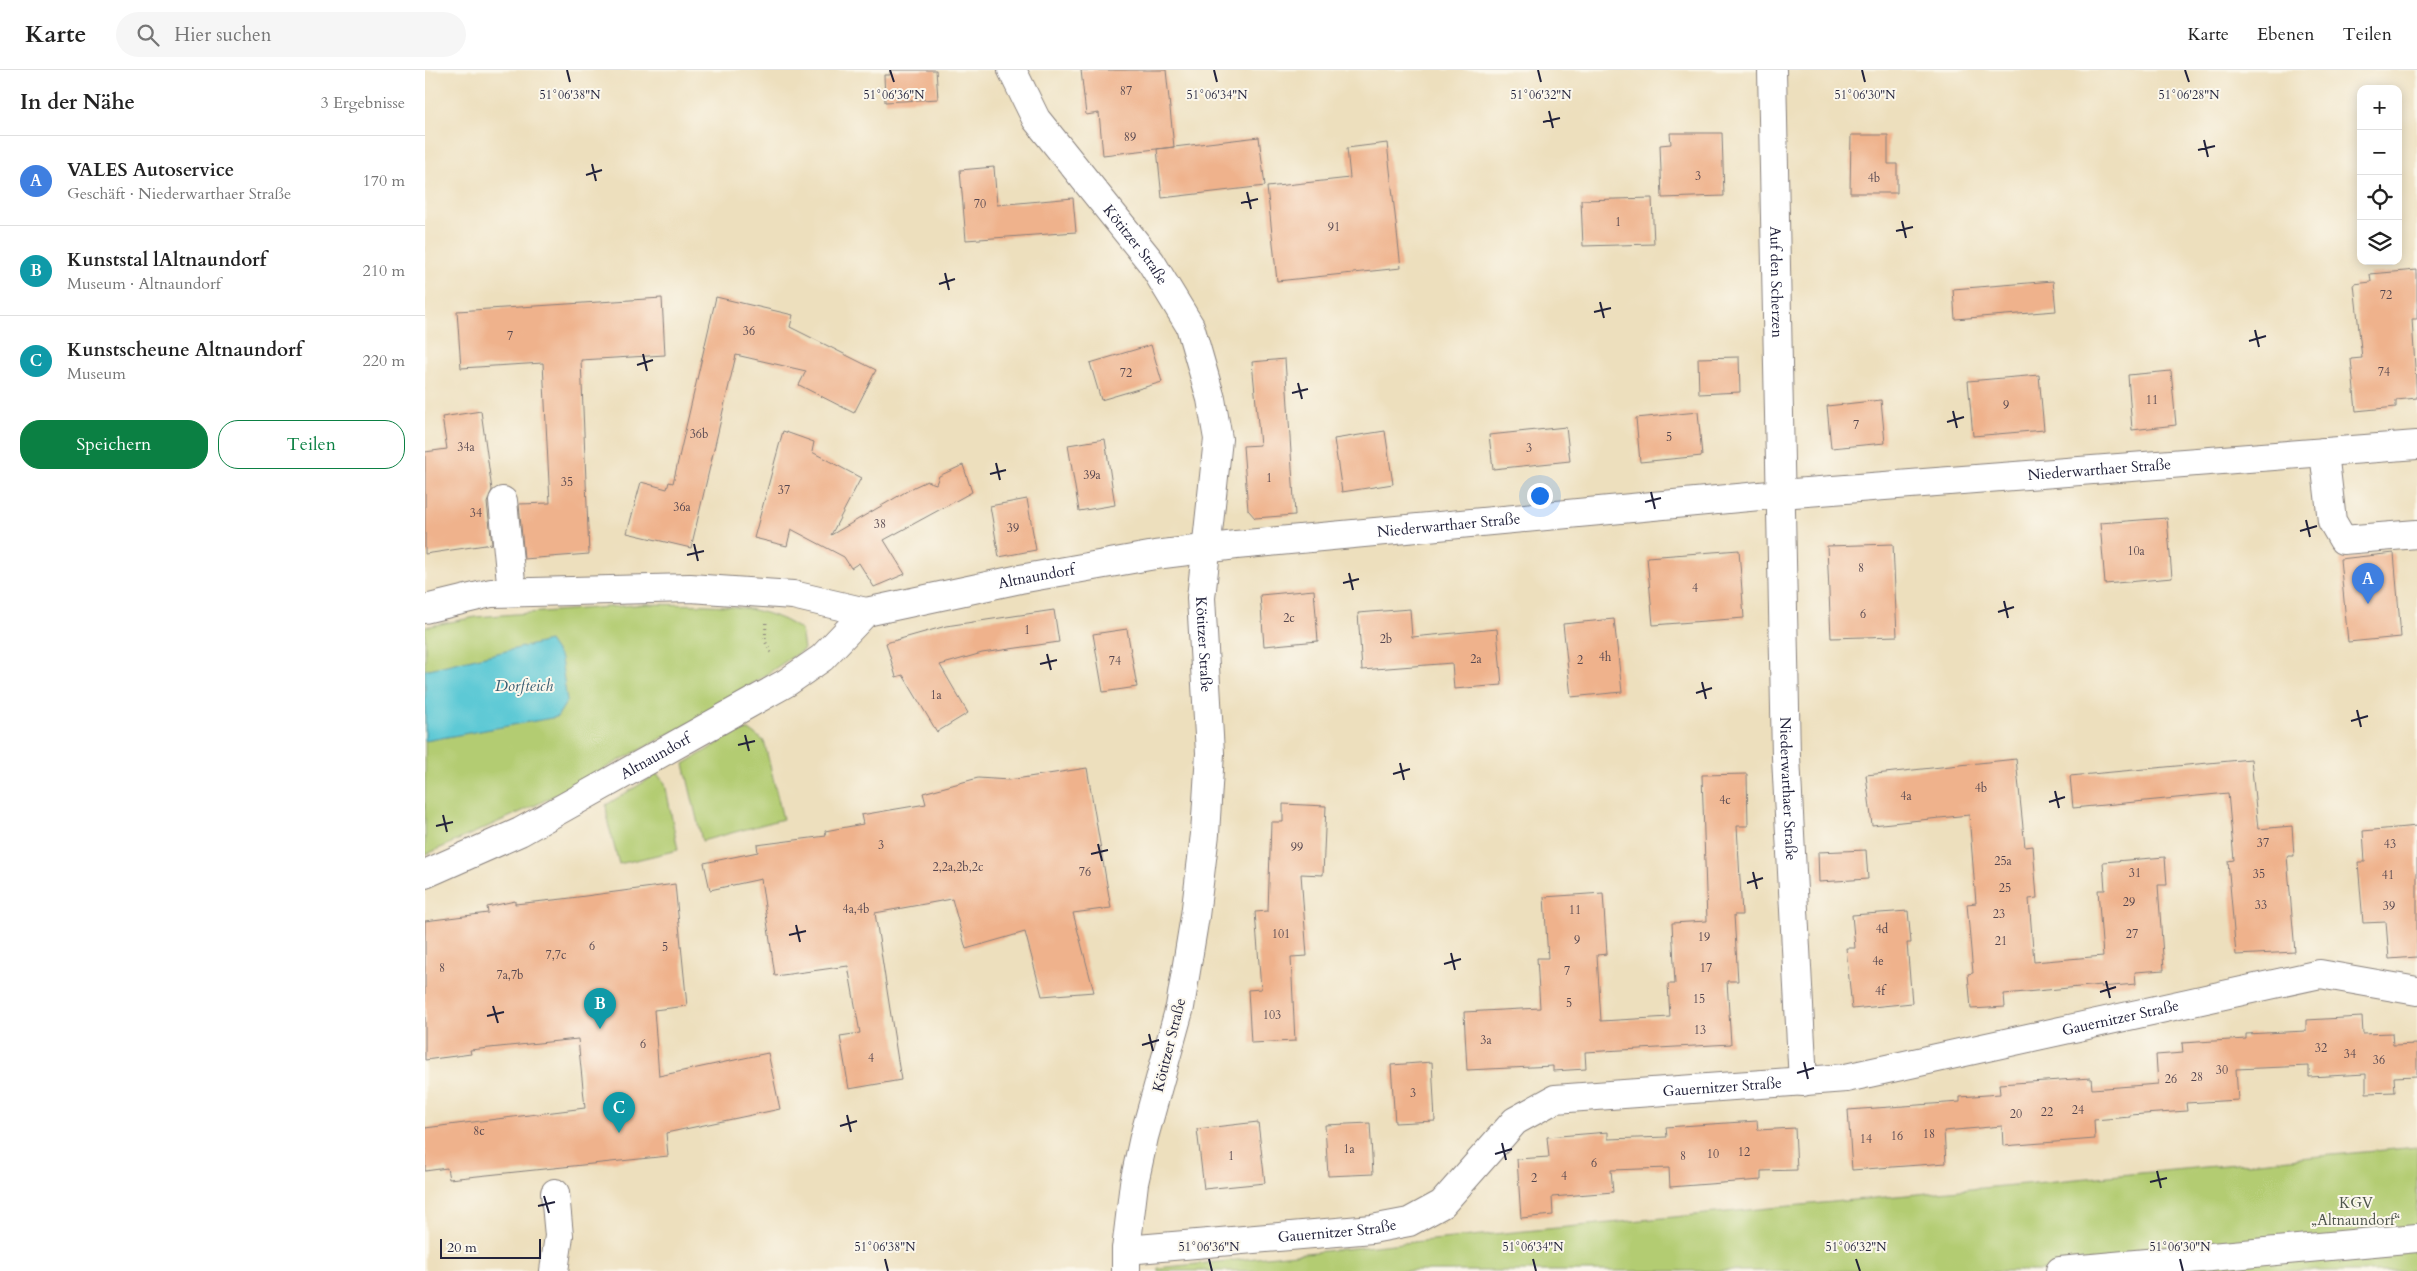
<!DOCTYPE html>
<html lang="de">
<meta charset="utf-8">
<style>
body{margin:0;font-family:Cardo,serif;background:#f6f6f6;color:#222}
.controls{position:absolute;right:15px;top:15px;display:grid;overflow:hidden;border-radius:10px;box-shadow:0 2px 12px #0003}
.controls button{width:45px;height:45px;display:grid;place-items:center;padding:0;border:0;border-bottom:1px solid #e0e0e0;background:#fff;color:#222;font:25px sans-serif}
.scale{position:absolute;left:15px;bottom:12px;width:101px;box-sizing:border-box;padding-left:5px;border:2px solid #22223b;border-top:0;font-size:14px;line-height:18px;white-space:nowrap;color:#22223b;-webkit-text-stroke:4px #fbf7ec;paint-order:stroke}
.you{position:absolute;left:1114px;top:425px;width:18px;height:18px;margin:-12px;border:4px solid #fff;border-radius:50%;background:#1a73e8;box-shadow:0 0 0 8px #1a73e833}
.badge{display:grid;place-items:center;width:32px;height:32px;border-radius:50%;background:#0b8043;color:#fff;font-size:16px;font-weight:700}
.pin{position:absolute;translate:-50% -41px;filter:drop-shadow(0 1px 2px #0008)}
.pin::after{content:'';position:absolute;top:26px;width:18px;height:15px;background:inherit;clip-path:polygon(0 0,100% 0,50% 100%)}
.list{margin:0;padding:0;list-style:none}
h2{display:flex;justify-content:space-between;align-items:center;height:65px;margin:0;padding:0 20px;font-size:21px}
h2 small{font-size:16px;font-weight:400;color:#767676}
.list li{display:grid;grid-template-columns:32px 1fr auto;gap:15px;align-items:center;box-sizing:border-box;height:90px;padding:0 20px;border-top:1px solid #e0e0e0}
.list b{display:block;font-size:19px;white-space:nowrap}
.list p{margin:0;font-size:16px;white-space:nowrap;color:#767676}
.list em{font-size:16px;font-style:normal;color:#767676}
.actions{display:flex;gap:10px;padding:15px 20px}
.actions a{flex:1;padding:11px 0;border:1px solid #0b8043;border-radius:20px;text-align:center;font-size:18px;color:#0b8043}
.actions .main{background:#0b8043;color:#fff}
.icon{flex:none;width:28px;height:28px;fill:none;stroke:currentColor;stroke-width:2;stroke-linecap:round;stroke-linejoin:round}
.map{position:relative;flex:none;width:1992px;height:1201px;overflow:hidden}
header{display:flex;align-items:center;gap:30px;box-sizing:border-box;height:70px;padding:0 25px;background:#fff;border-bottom:1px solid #e0e0e0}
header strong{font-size:24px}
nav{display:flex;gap:28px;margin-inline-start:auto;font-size:18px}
.search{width:350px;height:45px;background:#f6f6f6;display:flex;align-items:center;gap:12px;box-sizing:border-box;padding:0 18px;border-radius:28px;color:#767676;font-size:19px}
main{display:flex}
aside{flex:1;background:#fff}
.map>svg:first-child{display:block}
.green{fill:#b3cc72;stroke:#6a7756}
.water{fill:#5dc9d5;stroke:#407688}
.building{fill:#efb28c}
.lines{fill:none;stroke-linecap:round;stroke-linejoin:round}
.minor-casing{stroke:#88807c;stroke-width:30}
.path{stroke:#88807c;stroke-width:3;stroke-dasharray:1 4;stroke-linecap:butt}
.minor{stroke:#fff;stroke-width:28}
.ticks{fill:none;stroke:#22223b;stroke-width:2}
.labels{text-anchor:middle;stroke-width:4;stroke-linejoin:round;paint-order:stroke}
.number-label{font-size:12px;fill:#55464f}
.street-label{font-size:15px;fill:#22223b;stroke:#fbf7ec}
.park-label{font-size:15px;fill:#4e554c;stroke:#fbf7ec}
.water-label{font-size:16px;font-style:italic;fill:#375c71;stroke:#fbf7ec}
.ticks-label{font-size:12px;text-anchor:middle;fill:#22223b;stroke:#fbf7ec;stroke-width:4;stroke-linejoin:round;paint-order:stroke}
</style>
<header>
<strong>Karte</strong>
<div class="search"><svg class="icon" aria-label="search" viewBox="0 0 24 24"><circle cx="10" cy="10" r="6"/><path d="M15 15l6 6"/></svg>Hier suchen</div>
<nav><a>Karte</a><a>Ebenen</a><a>Teilen</a></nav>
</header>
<main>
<aside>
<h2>In der Nähe<small>3 Ergebnisse</small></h2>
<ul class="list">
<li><span class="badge" style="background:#3f7fe0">A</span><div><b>VALES Autoservice</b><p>Geschäft · Niederwarthaer Straße</p></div><em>170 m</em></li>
<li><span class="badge" style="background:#0f9aa8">B</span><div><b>Kunststal lAltnaundorf</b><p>Museum · Altnaundorf</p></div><em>210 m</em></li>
<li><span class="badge" style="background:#0f9aa8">C</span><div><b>Kunstscheune Altnaundorf</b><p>Museum</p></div><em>220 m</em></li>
</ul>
<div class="actions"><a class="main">Speichern</a><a>Teilen</a></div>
</aside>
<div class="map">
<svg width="1992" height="1201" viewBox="0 0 1992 1201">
<rect width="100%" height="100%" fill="#fbf7ec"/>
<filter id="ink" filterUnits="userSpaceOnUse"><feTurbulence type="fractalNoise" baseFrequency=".02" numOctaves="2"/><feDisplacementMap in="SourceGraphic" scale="10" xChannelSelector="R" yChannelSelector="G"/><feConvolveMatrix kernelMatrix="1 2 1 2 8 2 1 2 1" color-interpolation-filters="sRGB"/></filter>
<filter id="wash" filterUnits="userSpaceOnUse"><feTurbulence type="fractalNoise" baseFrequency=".0096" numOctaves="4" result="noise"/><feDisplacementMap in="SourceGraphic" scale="20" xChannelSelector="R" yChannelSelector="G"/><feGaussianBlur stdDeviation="1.12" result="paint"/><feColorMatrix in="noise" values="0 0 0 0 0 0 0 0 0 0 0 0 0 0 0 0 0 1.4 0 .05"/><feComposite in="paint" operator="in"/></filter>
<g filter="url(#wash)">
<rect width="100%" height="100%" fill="#eddfbd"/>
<path class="green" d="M 222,534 C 271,536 334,529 376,560 L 379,579 L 282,644 L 113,734 L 0,785 L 0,557 L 51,547 Z
M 324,660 L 339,671 L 358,749 L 277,771 L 259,694 L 313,661 Z
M 232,704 L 240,713 L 253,780 L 194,794 L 183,753 L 181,735 Z
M 1992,1077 L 1992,1201 L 733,1201 L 733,1198 L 1047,1166 Z"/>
<path class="water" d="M 124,571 L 136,589 L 142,631 L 132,647 L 0,671 L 0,600 Z"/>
<g id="blocks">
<path class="building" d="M 465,0 L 511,0 L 513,29 L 460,32 L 459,5 L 465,5 Z
M 656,0 L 741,0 L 749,77 L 678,85 L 674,43 L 661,45 Z
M 1245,63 L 1297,63 L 1299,126 L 1237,128 L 1235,75 L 1246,74 Z
M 1426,65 L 1463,65 L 1463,94 L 1472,94 L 1472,123 L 1425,123 Z
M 834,67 L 840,116 L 737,128 L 732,79 Z
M 962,73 L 976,198 L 852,211 L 842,117 L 925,108 L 922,78 Z
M 569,97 L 572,135 L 648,128 L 651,162 L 541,170 L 535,100 Z
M 1227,128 L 1229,174 L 1158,176 L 1156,130 Z
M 1992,200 L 1992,249 L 1987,249 L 1992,328 L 1971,330 L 1971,337 L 1931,341 L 1926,289 L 1937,288 L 1929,214 L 1946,212 L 1945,204 Z
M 1628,211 L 1631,241 L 1530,249 L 1528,219 Z
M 291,227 L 368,245 L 365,257 L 451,300 L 429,343 L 374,315 L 381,301 L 311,285 L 266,478 L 202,463 L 216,412 L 242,419 L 244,412 L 248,413 Z
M 237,228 L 240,285 L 156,290 L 164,484 L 99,489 L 94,434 L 125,433 L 118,293 L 36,298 L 32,241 Z
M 726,275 L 737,312 L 676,330 L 665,293 Z
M 1314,287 L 1315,322 L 1274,324 L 1273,288 Z
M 860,289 L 870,445 L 830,448 L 823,440 L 818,376 L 835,375 L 827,292 Z
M 1746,301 L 1751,355 L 1707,360 L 1703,305 Z
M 1614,305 L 1619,360 L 1548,366 L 1543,311 Z
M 1456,330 L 1460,373 L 1406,378 L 1402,336 Z
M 56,341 L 67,420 L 62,433 L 67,474 L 0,484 L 0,382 L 22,379 L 17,347 Z
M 1273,342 L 1277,386 L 1215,392 L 1211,348 Z
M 1141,357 L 1145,391 L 1068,399 L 1064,365 Z
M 358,361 L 389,372 L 387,382 L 436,408 L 406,465 L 489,417 L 502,411 L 511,414 L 514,406 L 538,395 L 547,422 L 459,470 L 480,504 L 449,517 L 434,493 L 426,498 L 419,487 L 366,459 L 362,476 L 329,468 Z
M 960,361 L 968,414 L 917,422 L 909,369 Z
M 680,369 L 690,435 L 654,441 L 643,375 Z
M 602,429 L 611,480 L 574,487 L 565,436 Z
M 1742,448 L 1747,508 L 1680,514 L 1675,453 Z
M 1468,474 L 1472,566 L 1406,568 L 1402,476 Z
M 1314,480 L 1319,548 L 1228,555 L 1222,487 Z
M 1969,483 L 1976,567 L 1923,572 L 1915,489 Z
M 889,520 L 893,571 L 839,576 L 835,525 Z
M 985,539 L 987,567 L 1072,559 L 1077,615 L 1029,619 L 1027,593 L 937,600 L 933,543 Z
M 629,540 L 634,572 L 557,583 L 515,595 L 543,643 L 512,662 L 478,605 L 471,607 L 461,573 L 521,556 Z
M 1189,549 L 1197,622 L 1146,627 L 1138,554 Z
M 702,559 L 712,617 L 678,622 L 668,564 Z
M 1591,689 L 1600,777 L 1608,776 L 1612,828 L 1604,829 L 1609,892 L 1678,886 L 1673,820 L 1680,820 L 1678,792 L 1740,787 L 1742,815 L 1733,815 L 1739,900 L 1710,902 L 1711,914 L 1676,917 L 1676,915 L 1579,924 L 1580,937 L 1546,939 L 1543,904 L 1548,903 L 1542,834 L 1551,833 L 1544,745 L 1447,755 L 1441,705 Z
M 1826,689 L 1833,759 L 1867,756 L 1869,786 L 1862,786 L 1870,882 L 1811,885 L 1803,791 L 1809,790 L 1803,723 L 1648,738 L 1645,706 Z
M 662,698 L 686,838 L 648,843 L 669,922 L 617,926 L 600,862 L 541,879 L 527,829 L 450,843 L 476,1010 L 424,1019 L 415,966 L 435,963 L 423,896 L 350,906 L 336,809 L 285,820 L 279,793 L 333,782 L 332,775 L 401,766 L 400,761 L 438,754 L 436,745 L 501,734 L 498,723 L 553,708 L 584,710 Z
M 1322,704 L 1323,756 L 1312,756 L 1317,845 L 1309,845 L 1313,911 L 1302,911 L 1306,974 L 1160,982 L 1161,999 L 1128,1001 L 1128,996 L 1042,1000 L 1039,942 L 1115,938 L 1112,888 L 1123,888 L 1119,827 L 1178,823 L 1182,884 L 1172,885 L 1176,951 L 1245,947 L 1243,914 L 1250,914 L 1247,853 L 1282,851 L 1277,705 Z
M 858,734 L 901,736 L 898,805 L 876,804 L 882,886 L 866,887 L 870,971 L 826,973 L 823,920 L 836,919 L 830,842 L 843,841 L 846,752 L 858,752 Z
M 1992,756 L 1992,887 L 1964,889 L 1961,852 L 1938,853 L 1933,792 L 1940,792 L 1938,761 Z
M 1441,780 L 1443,809 L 1394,812 L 1393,782 Z
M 250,814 L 262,936 L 229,940 L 234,1006 L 343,983 L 355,1039 L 241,1063 L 243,1086 L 24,1109 L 22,1098 L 0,1101 L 0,1058 L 160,1038 L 153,969 L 45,980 L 46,984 L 0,990 L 0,851 L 63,843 L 62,837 L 90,831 L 90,834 L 138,829 Z
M 1483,841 L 1486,873 L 1482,873 L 1487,933 L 1427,939 L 1421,878 L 1430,878 L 1427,845 Z
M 1937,947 L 1938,964 L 1967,963 L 1968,975 L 1992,974 L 1992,1006 L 1969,1007 L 1970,1022 L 1941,1023 L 1941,1004 L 1884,1007 L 1884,996 L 1811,999 L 1813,1030 L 1761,1033 L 1762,1041 L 1705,1045 L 1705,1047 L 1669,1050 L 1670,1069 L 1578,1076 L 1577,1056 L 1519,1061 L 1521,1093 L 1427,1100 L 1423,1040 L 1535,1032 L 1535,1027 L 1575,1024 L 1574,1014 L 1666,1008 L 1667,1019 L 1733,1014 L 1731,985 L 1758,983 L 1757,973 L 1821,969 L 1821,964 L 1881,961 L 1881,950 Z
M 1007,992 L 1010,1051 L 970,1053 L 966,995 Z
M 1332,1051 L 1333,1060 L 1370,1058 L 1372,1100 L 1336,1101 L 1336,1110 L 1245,1117 L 1244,1098 L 1186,1100 L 1188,1122 L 1127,1127 L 1128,1145 L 1096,1148 L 1092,1089 L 1124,1087 L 1122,1067 L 1183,1062 L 1183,1069 L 1242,1067 L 1241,1057 Z
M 833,1052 L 840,1113 L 779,1119 L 772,1059 Z
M 945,1053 L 948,1104 L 903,1106 L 900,1055 Z"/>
</g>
</g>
<g filter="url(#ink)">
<use href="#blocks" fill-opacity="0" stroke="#88807c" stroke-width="1"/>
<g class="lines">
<g class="minor-casing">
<g id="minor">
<path id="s1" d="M 587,0 L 611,49 L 726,192 L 765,256 L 786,329 L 793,369 L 776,528 L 785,683 L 780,764 L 770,846 L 755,937 L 719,1067 L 709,1113 L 701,1180 L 701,1201"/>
<path id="s2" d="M 1347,0 L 1361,687 L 1378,1012"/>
<path d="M 1899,382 L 1907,451 L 1918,470 L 1992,464"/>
<path d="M 78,431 L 87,522"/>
<path id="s3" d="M 0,539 L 66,523 L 265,518 L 368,525 L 441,542 L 595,509 L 730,485 L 811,475 L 1356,424 L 1992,375"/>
<path id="s4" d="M 0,804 L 95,762 L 361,613 L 397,588 L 441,542"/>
<path id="s5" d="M 701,1180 L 947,1159 L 984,1152 L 1017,1134 L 1090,1051 L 1130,1029 L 1421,1008 L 1895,904 L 1992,921"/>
<path d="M 129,1201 L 134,1166 L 130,1123"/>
<path d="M 1635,1201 L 1992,1168"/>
</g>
</g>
<path class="path" d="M 341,553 L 340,571 L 347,585"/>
<use href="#minor" class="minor"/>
</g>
</g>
<path class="ticks" d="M 142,0 L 145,12M 465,0 L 469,12M 789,0 L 792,12M 1113,0 L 1116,12M 1437,0 L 1440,12M 1760,0 L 1764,12M 1124,41 L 1128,58M 1118,52 L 1135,48M 1779,70 L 1783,87M 1773,80 L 1790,76M 167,94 L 171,111M 161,105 L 177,100M 822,122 L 826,139M 816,133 L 833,129M 1477,151 L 1481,168M 1471,161 L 1488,157M 520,203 L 524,220M 514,214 L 530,209M 1175,232 L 1179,248M 1169,242 L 1186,238M 1830,260 L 1834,277M 1824,271 L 1841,266M 218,284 L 222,301M 212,295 L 228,290M 873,313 L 877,329M 867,323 L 883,319M 1528,341 L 1532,358M 1522,352 L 1539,347M 571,393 L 575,410M 565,404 L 581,400M 1226,422 L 1230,439M 1220,432 L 1236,428M 1881,450 L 1885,467M 1875,461 L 1892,456M 269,474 L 273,491M 262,485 L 279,481M 924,503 L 928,520M 918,513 L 934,509M 1579,531 L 1583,548M 1573,542 L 1589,537M 622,584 L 626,600M 615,594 L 632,590M 1277,612 L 1281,629M 1271,623 L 1287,618M 1932,640 L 1936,657M 1926,651 L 1943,646M 320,665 L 324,681M 313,675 L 330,671M 975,693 L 979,710M 968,704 L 985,699M 1630,721 L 1634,738M 1624,732 L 1640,727M 18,745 L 22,762M 11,756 L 28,752M 673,774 L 677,791M 666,784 L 683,780M 1328,802 L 1332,819M 1322,813 L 1338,808M 371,855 L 375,872M 364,865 L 381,861M 1026,883 L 1030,900M 1019,894 L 1036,889M 1681,911 L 1685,928M 1675,922 L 1691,917M 68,936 L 73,953M 62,946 L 79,942M 724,964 L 728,981M 717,975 L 734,970M 1379,992 L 1383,1009M 1372,1003 L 1389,998M 422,1045 L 426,1062M 415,1056 L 432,1051M 1077,1073 L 1081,1090M 1070,1084 L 1087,1079M 1732,1101 L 1736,1118M 1725,1112 L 1742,1108M 119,1126 L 124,1143M 113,1136 L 130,1132M 460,1189 L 463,1201M 784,1189 L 787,1201M 1108,1189 L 1111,1201M 1431,1189 L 1435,1201M 1755,1189 L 1758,1201"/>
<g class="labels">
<g class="number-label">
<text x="701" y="25">87</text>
<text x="705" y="71">89</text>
<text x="1273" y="110">3</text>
<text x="1449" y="112">4b</text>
<text x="555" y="138">70</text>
<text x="1193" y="156">1</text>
<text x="909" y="161">91</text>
<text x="1961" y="229">72</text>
<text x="324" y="265">36</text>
<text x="85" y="270">7</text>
<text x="1959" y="306">74</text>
<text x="701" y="307">72</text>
<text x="1727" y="334">11</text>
<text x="1581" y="339">9</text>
<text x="1431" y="359">7</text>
<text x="274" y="368">36b</text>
<text x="1244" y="371">5</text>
<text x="41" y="381">34a</text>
<text x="1104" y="382">3</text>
<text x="667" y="409">39a</text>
<text x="844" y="412">1</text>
<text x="142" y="416">35</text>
<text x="359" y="424">37</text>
<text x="257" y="441">36a</text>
<text x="51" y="447">34</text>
<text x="455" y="458">38</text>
<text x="588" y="462">39</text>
<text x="1711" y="485">10a</text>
<text x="1436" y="502">8</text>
<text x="1270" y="522">4</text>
<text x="1438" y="548">6</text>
<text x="864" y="552">2c</text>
<text x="602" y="564">1</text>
<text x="961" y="573">2b</text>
<text x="1180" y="591">4h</text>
<text x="1051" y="593">2a</text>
<text x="1155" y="594">2</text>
<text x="690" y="595">74</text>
<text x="511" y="629">1a</text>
<text x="1556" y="722">4b</text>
<text x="1481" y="730">4a</text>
<text x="1300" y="734">4c</text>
<text x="1838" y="777">37</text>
<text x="1965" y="778">43</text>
<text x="456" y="779">3</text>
<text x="872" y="781">99</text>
<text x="1578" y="795">25a</text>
<text x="533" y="801">2,2a,2b,2c</text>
<text x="660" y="806">76</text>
<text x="1710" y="807">31</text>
<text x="1834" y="808">35</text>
<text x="1963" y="809">41</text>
<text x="1580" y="822">25</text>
<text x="1704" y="836">29</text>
<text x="1836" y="839">33</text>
<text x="1964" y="840">39</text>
<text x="431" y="843">4a,4b</text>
<text x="1150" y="844">11</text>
<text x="1574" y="848">23</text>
<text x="1457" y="863">4d</text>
<text x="856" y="868">101</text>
<text x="1707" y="868">27</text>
<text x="1279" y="871">19</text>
<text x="1152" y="874">9</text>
<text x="1576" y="875">21</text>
<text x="167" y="880">6</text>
<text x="240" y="881">5</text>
<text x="131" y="889">7,7c</text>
<text x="1453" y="895">4e</text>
<text x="17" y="902">8</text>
<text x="1281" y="902">17</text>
<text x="1142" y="905">7</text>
<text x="85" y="909">7a,7b</text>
<text x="1455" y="925">4f</text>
<text x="1274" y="933">15</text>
<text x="1144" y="937">5</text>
<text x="847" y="949">103</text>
<text x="1275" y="964">13</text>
<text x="1061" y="974">3a</text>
<text x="218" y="978">6</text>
<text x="1896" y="982">32</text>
<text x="1925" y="988">34</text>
<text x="446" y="992">4</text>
<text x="1954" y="994">36</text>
<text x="1797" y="1004">30</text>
<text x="1772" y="1011">28</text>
<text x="1746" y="1013">26</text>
<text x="988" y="1027">3</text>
<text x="1653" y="1044">24</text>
<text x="1622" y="1046">22</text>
<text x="1591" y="1048">20</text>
<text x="54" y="1065">8c</text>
<text x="1504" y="1068">18</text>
<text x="1472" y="1070">16</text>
<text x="1441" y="1073">14</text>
<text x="924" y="1083">1a</text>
<text x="1319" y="1086">12</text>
<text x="1288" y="1088">10</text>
<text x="806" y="1090">1</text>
<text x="1258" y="1090">8</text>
<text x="1169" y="1097">6</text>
<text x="1139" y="1110">4</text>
<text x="1109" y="1112">2</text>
</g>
<g class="street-label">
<text dy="5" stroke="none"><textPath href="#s1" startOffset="215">Kötitzer Straße</textPath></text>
<text dy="5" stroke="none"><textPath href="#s2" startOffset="212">Auf den Scherzen</textPath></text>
<text dy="5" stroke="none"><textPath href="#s3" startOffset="1688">Niederwarthaer Straße</textPath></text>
<text dy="5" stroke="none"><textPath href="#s3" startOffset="1035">Niederwarthaer Straße</textPath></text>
<text dy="5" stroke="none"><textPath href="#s3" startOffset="619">Altnaundorf</textPath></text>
<text dy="5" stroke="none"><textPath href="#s1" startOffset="636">Kötitzer Straße</textPath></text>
<text dy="5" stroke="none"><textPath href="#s4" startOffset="259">Altnaundorf</textPath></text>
<text dy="5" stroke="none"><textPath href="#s2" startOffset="719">Niederwarthaer Straße</textPath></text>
<text dy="5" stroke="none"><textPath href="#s5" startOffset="1051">Gauernitzer Straße</textPath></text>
<text transform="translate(744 975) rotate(-76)" y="5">Kötitzer Straße</text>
<text dy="5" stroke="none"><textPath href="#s5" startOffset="646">Gauernitzer Straße</textPath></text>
<text dy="5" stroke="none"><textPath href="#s5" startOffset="212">Gauernitzer Straße</textPath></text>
</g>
<g class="park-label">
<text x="1931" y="1138">KGV<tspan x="1931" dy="17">„Altnaundorf“</tspan></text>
</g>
<g class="water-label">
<text x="99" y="621">Dorfteich</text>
</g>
</g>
<g class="ticks-label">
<text x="469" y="29">51°06'36"N</text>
<text x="1440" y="29">51°06'30"N</text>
<text x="1764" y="29">51°06'28"N</text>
<text x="145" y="29">51°06'38"N</text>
<text x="792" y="29">51°06'34"N</text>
<text x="1116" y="29">51°06'32"N</text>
<text x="460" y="1181">51°06'38"N</text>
<text x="784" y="1181">51°06'36"N</text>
<text x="1108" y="1181">51°06'34"N</text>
<text x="1431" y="1181">51°06'32"N</text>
<text x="1755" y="1181">51°06'30"N</text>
</g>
</svg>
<div class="controls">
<button>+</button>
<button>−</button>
<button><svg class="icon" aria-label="locate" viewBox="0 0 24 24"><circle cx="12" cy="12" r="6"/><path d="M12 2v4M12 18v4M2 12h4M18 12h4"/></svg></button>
<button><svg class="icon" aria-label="layers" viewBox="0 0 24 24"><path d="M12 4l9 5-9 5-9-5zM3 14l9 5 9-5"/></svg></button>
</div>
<div class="scale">20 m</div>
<div class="you"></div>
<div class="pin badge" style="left:1943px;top:534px;background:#3f7fe0">A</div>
<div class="pin badge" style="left:175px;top:959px;background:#0f9aa8">B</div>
<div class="pin badge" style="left:194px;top:1063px;background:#0f9aa8">C</div>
</div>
</main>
